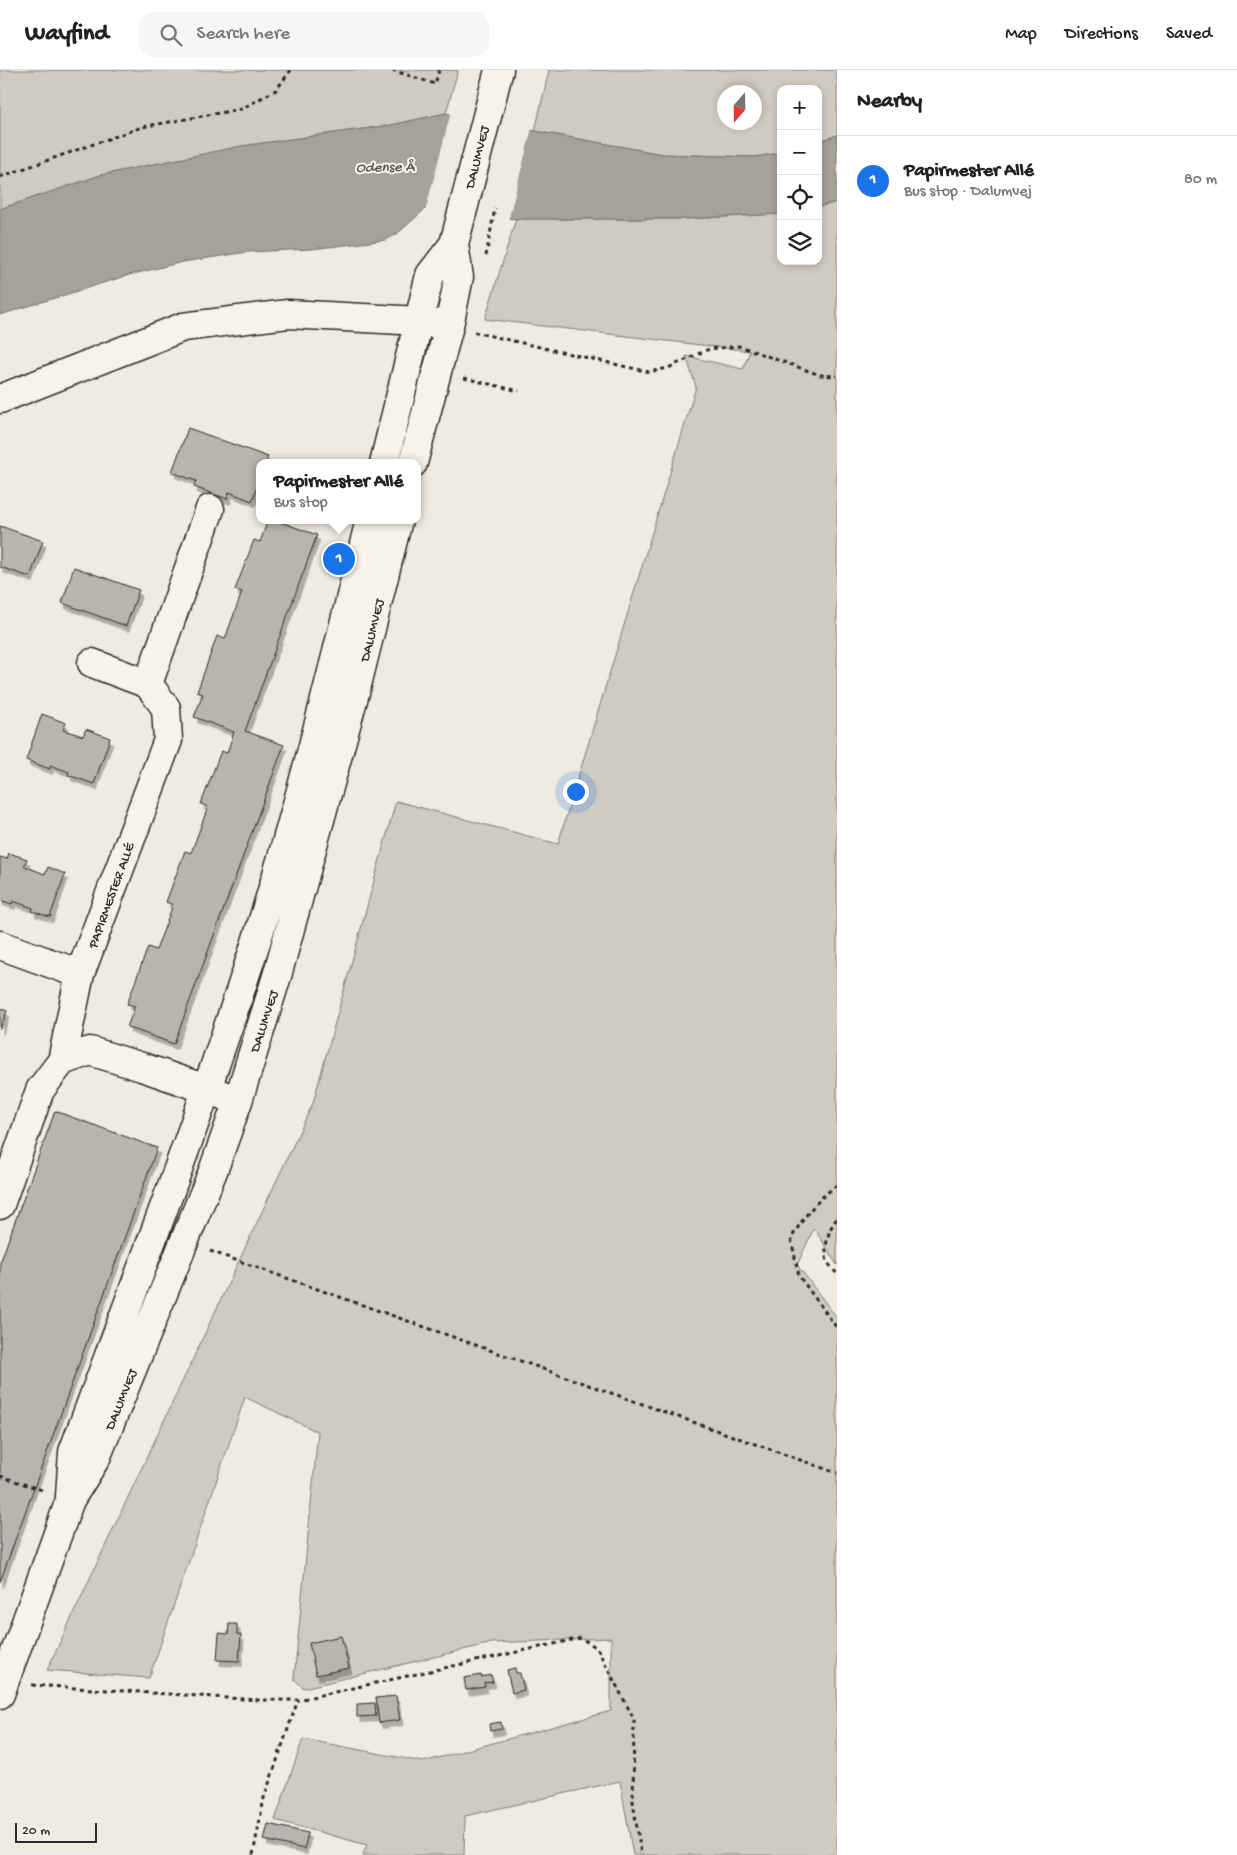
<!DOCTYPE html>
<meta charset="utf-8">
<style>
body{margin:0;font-family:"Gochi Hand",sans-serif;background:#f6f6f6;color:#222}
.controls{position:absolute;right:15px;top:15px;display:grid;overflow:hidden;border-radius:10px;box-shadow:0 2px 8px #0003}
.controls button{width:45px;height:45px;display:grid;place-items:center;padding:0;border:0;border-bottom:1px solid #e0e0e0;background:#fff;color:#222;font:25px sans-serif}
.compass{position:absolute;left:717px;top:15px;width:45px;height:45px;border-radius:50%;background:#fff;box-shadow:0 2px 8px #0003;rotate:200deg}
.scale{position:absolute;left:15px;bottom:12px;width:82px;box-sizing:border-box;padding-left:5px;border:2px solid #2b2b2b;border-top:0;font-size:14px;line-height:18px;white-space:nowrap;color:#2b2b2b;-webkit-text-stroke:4px #f7f3e8;paint-order:stroke}
.you{position:absolute;left:575px;top:721px;width:18px;height:18px;margin:-12px;border:4px solid #fff;border-radius:50%;background:#1a73e8;box-shadow:0 0 0 8px #1a73e833}
.badge{display:grid;place-items:center;width:32px;height:32px;border-radius:50%;background:#1a73e8;color:#fff;font-size:16px;font-weight:700}
.pin{position:absolute;translate:-50% -50%;border:2px solid #fff;box-shadow:0 1px 5px #0006}
.popup{position:absolute;left:256px;top:389px;width:165px;height:65px;box-sizing:border-box;display:grid;place-content:center;border-radius:10px;background:#fff;filter:drop-shadow(0 1px 4px #0005);font-size:16px;white-space:nowrap;color:#767676}
.popup b{font-size:19px;color:#222}
.popup::after{content:'';position:absolute;left:50%;top:100%;margin-left:-10px;border:10px solid transparent;border-top-color:#fff}
.list{margin:0;padding:0;list-style:none}
h2{display:flex;justify-content:space-between;align-items:center;height:65px;margin:0;padding:0 20px;font-size:21px}
h2 small{font-size:16px;font-weight:400;color:#767676}
.list li{display:grid;grid-template-columns:32px 1fr auto;gap:15px;align-items:center;box-sizing:border-box;height:90px;padding:0 20px;border-top:1px solid #e0e0e0}
.list b{display:block;font-size:19px;white-space:nowrap}
.list p{margin:0;font-size:16px;white-space:nowrap;color:#767676}
.list em{font-size:16px;font-style:normal;color:#767676}
.icon{flex:none;width:28px;height:28px;fill:none;stroke:currentColor;stroke-width:2;stroke-linecap:round;stroke-linejoin:round}
.map{position:relative;flex:none;width:837px;height:1785px;overflow:hidden}
header{display:flex;align-items:center;gap:30px;box-sizing:border-box;height:70px;padding:0 25px;background:#fff;border-bottom:1px solid #e0e0e0}
header strong{font-size:24px}
nav{display:flex;gap:28px;margin-inline-start:auto;font-size:18px}
.search{width:350px;height:45px;background:#f6f6f6;display:flex;align-items:center;gap:12px;box-sizing:border-box;padding:0 18px;border-radius:15px;color:#767676;font-size:19px}
main{display:flex}
aside{flex:1;background:#fff}
.map>svg:first-child{display:block}
.green{fill:#cfcbc2;stroke:#7d7b76;fill-rule:evenodd}
.water{fill:#a4a29a;stroke:#74726e}
.pier{fill:#efebe0}
.building{fill:#b8b5ae;stroke:#2b2b2b;filter:url(#shadow)}
.lines{fill:none;stroke-linecap:round;stroke-linejoin:round}
.minor-casing{stroke:#2b2b2b;stroke-width:31}
.path{stroke:#2b2b2b;stroke-width:3;stroke-dasharray:4 4;stroke-linecap:butt}
.minor{stroke:#f7f3e8;stroke-width:28}
.labels{text-anchor:middle;stroke-width:4;stroke-linejoin:round;paint-order:stroke}
.street-label{font-size:14px;fill:#2b2b2b;stroke:#f7f3e8}
.water-label{font-size:15px;font-style:italic;fill:#555552;stroke:#f7f3e8}
</style>
<header>
<strong>Wayfind</strong>
<div class="search"><svg class="icon" aria-label="search" viewBox="0 0 24 24"><circle cx="10" cy="10" r="6"/><path d="M15 15l6 6"/></svg>Search here</div>
<nav><a>Map</a><a>Directions</a><a>Saved</a></nav>
</header>
<main>
<div class="map">
<svg width="837" height="1785" viewBox="0 0 837 1785">
<defs>
<filter id="shadow"><feDropShadow dx="3" dy="5.5" stdDeviation="0" flood-color="#0004"/></filter>
</defs>
<rect width="100%" height="100%" fill="#efebe0"/>
<filter id="ink" filterUnits="userSpaceOnUse"><feTurbulence type="fractalNoise" baseFrequency=".02" numOctaves="2"/><feDisplacementMap in="SourceGraphic" scale="10" xChannelSelector="R" yChannelSelector="G"/><feConvolveMatrix kernelMatrix="1 2 1 2 8 2 1 2 1" color-interpolation-filters="sRGB"/></filter>
<g filter="url(#ink)">
<path class="green" d="M 0,0 L 458,0 L 446,43 L 391,55 L 242,76 L 101,105 L 0,139 Z
M 549,0 L 837,0 L 837,65 L 818,72 L 818,19 L 781,19 L 781,83 L 754,87 L 662,84 L 535,61 ZM 724,22 L 754,22 L 754,52 L 724,52 Z
M 837,132 L 837,1195 L 814,1158 L 797,1195 L 837,1248 L 837,1785 L 633,1785 L 620,1711 L 465,1746 L 464,1785 L 363,1785 L 367,1775 L 275,1750 L 303,1669 L 423,1692 L 611,1641 L 611,1568 L 492,1573 L 304,1618 L 294,1609 L 318,1362 L 245,1327 L 149,1608 L 47,1600 L 313,1033 L 396,731 L 558,774 L 696,317 L 686,286 L 743,299 L 750,281 L 485,249 L 516,149 L 685,149 L 781,144 L 781,191 L 818,191 L 818,137 Z"/>
<path class="water" d="M 446,43 L 535,61 L 662,84 L 754,87 L 781,83 L 781,144 L 685,149 L 516,149 L 425,139 L 397,164 L 386,170 L 312,179 L 248,182 L 183,192 L 129,205 L 0,245 L 0,139 L 101,105 L 242,76 L 391,55 Z
M 837,65 L 837,132 L 818,137 L 818,72 Z"/>
<path class="pier" d="M 451,42 L 532,58 L 508,151 L 425,142 Z"/>
<path class="building" d="M 188,358 L 268,387 L 266,393 L 260,393 L 260,409 L 252,431 L 229,422 L 227,429 L 194,417 L 196,411 L 172,402 Z
M 268,450 L 275,450 L 317,465 L 245,661 L 284,675 L 174,974 L 127,957 L 135,936 L 127,934 L 148,877 L 156,880 L 173,835 L 166,832 L 185,781 L 191,783 L 208,737 L 201,734 L 221,681 L 227,683 L 234,662 L 194,647 L 203,624 L 197,622 L 217,566 L 225,569 L 242,522 L 235,520 L 254,470 L 260,472 Z
M 0,456 L 43,471 L 30,507 L 0,497 Z
M 74,497 L 139,520 L 126,556 L 62,533 Z
M 42,644 L 66,653 L 63,660 L 83,666 L 86,659 L 110,668 L 94,714 L 68,705 L 69,702 L 50,695 L 50,699 L 26,690 Z
M 9,783 L 27,789 L 24,796 L 45,804 L 48,797 L 65,804 L 50,847 L 32,841 L 33,838 L 13,831 L 12,834 L 0,830 L 0,787 L 7,789 Z
M 0,938 L 7,941 L 0,959 Z
M 55,1041 L 157,1078 L 0,1512 L 0,1193 Z
M 229,1554 L 237,1554 L 237,1564 L 241,1565 L 239,1591 L 217,1590 L 219,1563 L 228,1564 Z
M 341,1566 L 349,1598 L 316,1605 L 309,1573 Z
M 515,1598 L 516,1603 L 520,1603 L 524,1620 L 512,1623 L 507,1600 Z
M 481,1605 L 481,1607 L 491,1605 L 493,1612 L 484,1613 L 485,1617 L 466,1620 L 464,1608 Z
M 396,1626 L 400,1650 L 379,1653 L 376,1628 Z
M 375,1633 L 376,1646 L 357,1647 L 357,1634 Z
M 501,1652 L 502,1659 L 490,1661 L 489,1654 Z
M 268,1754 L 308,1763 L 304,1779 L 264,1770 Z"/>
<g class="lines">
<g class="minor-casing">
<path id="minor" d="M 0,329 L 183,257 L 288,244 L 420,251 L 449,256
M 384,393 L 430,205 L 454,174
M 413,393 L 449,256 L 459,207 L 454,174 L 499,0
M 92,593 L 148,614
M 0,875 L 80,904
M 62,991 L 80,904 L 168,670 L 166,638 L 148,614 L 210,439
M 0,1135 L 40,1020 L 62,991 L 90,981 L 142,997 L 223,1025
M 70,1426 L 73,1382 C 142,1196 214,1011 272,821 C 309,699 339,574 370,450
M 0,1624 L 70,1430 L 96,1388 L 213,1101 L 238,1031 L 277,906 L 356,619 L 398,450"/>
</g>
<path class="path" d="M 392,0 L 435,14 L 439,0
M 0,107 L 142,57 L 241,39 L 276,20 L 291,0
M 486,186 L 495,138
M 474,262 L 649,302 L 668,298 L 709,279 L 739,276 L 820,305 L 837,306
M 464,308 L 519,321
M 837,1115 C 816,1131 804,1146 791,1169 L 799,1206 L 837,1258
M 837,1149 C 829,1155 823,1181 827,1191 C 829,1195 834,1200 837,1204
M 210,1181 L 837,1403
M 0,1406 L 42,1420
M 32,1615 L 259,1630 L 298,1630 L 581,1568 L 597,1578 L 634,1649 L 633,1731 L 641,1785
M 253,1785 L 264,1728 L 298,1630"/>
<use href="#minor" class="minor"/>
</g>
</g>
<g class="labels">
<g class="street-label">
<text transform="translate(476 87) rotate(-76)" y="5">DALUMVEJ</text>
<text transform="translate(371 560) rotate(-76)" y="5">DALUMVEJ</text>
<text transform="translate(110 825) rotate(-70)" y="5">PAPIRMESTER ALLÉ</text>
<text transform="translate(263 951) rotate(-72)" y="5">DALUMVEJ</text>
<text transform="translate(120 1329) rotate(-68)" y="5">DALUMVEJ</text>
</g>
<g class="water-label">
<text transform="translate(385 96) rotate(-1)" y="5">Odense Å</text>
</g>
</g>
</svg>
<div class="controls">
<button>+</button>
<button>−</button>
<button><svg class="icon" aria-label="locate" viewBox="0 0 24 24"><circle cx="12" cy="12" r="6"/><path d="M12 2v4M12 18v4M2 12h4M18 12h4"/></svg></button>
<button><svg class="icon" aria-label="layers" viewBox="0 0 24 24"><path d="M12 4l9 5-9 5-9-5zM3 14l9 5 9-5"/></svg></button>
</div>
<svg class="compass" viewBox="-18 -18 36 36"><path d="M0-13l5 13h-10z" fill="#e53935"/><path d="M0 13l5-13h-10z" fill="#767676"/></svg>
<div class="scale">20 m</div>
<div class="you"></div>
<div class="pin badge" style="left:339px;top:489px">1</div>
<div class="popup"><b>Papirmester Allé</b>Bus stop</div>
</div>
<aside>
<h2>Nearby<small></small></h2>
<ul class="list">
<li><span class="badge">1</span><div><b>Papirmester Allé</b><p>Bus stop · Dalumvej</p></div><em>80 m</em></li>
</ul>
</aside>
</main>
